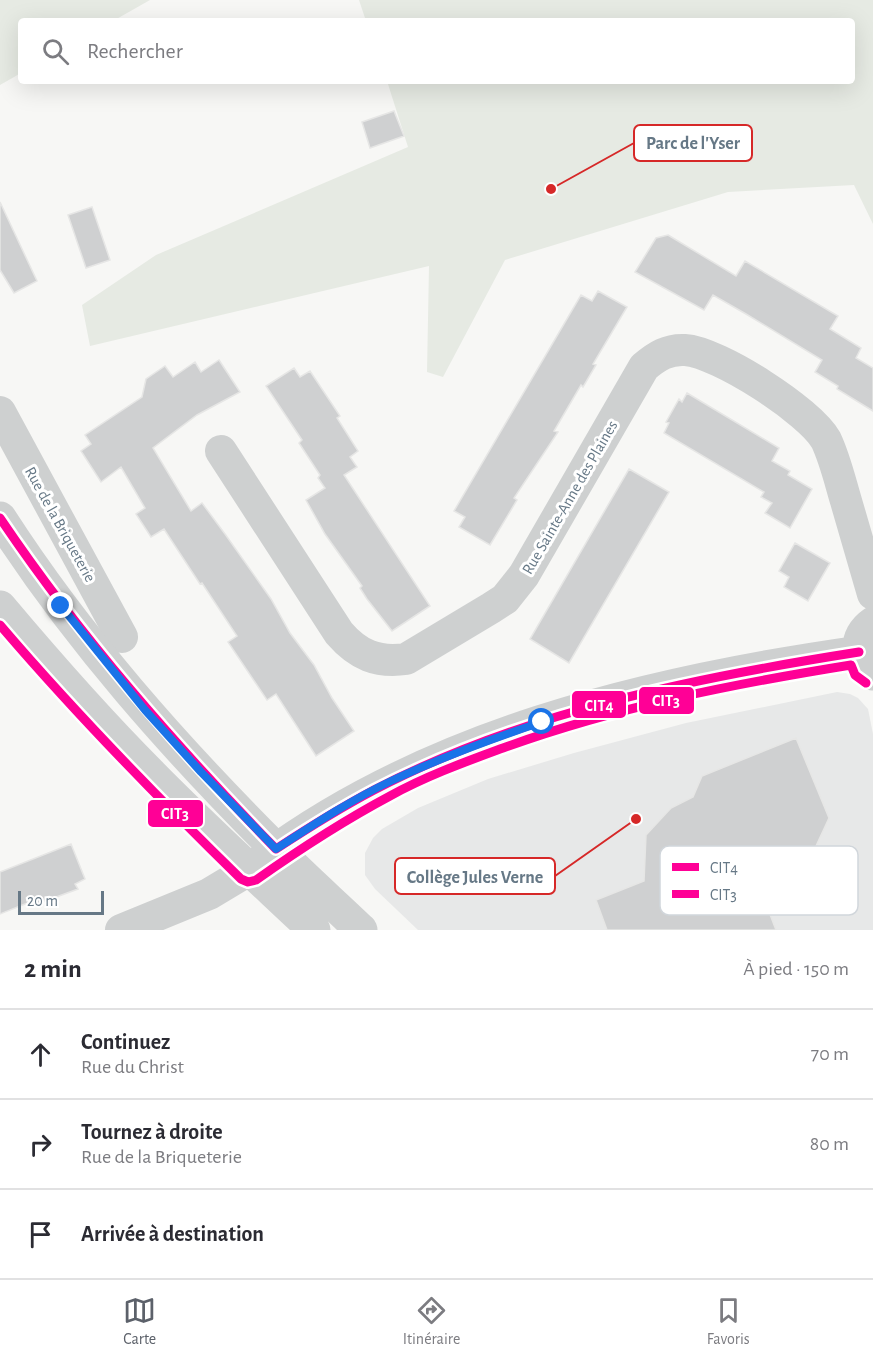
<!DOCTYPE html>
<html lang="fr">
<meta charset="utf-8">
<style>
body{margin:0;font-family:"Alegreya Sans",sans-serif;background:#f2f2f3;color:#2b2b33}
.scale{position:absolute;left:18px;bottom:15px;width:86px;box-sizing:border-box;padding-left:6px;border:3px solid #667886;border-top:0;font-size:16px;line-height:21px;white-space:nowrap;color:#667886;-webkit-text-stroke:4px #fff;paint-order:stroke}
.stop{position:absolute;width:18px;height:18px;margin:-14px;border:4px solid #1a73e8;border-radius:50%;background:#fff}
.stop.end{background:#1a73e8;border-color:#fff;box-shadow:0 2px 6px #0008}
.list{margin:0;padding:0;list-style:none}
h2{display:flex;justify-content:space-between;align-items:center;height:78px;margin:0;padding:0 24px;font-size:26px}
h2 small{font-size:20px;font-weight:400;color:#7c7c81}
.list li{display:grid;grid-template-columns:39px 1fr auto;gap:18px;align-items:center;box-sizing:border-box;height:90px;padding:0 24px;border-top:2px solid #e1e1e2}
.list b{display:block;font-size:22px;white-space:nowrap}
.list p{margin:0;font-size:20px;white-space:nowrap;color:#7c7c81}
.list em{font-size:20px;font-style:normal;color:#7c7c81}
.icon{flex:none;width:33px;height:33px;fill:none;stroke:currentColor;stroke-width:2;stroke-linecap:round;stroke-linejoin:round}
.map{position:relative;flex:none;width:873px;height:930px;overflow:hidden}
.search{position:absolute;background:#fff;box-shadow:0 6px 24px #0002;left:18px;right:18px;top:18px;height:66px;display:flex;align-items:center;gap:15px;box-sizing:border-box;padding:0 21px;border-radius:6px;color:#7c7c81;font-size:22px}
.sheet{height:348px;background:#fff}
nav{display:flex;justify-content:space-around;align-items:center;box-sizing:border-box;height:84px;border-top:2px solid #e1e1e2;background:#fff;font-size:16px;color:#7c7c81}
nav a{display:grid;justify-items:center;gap:3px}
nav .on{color:#5c616a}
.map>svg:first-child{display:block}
.built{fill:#e7e8e8}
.green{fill:#e6eae3}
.building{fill:#cfd0d1;stroke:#e6e6e5;stroke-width:1.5}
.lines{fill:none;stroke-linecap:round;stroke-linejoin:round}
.minor{stroke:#ced0d0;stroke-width:32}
.tertiary{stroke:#ced0d0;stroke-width:33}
.bus-1-casing{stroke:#fff;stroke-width:14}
.bus-2-casing{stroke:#fff;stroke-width:14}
.bus-1{stroke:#ff0096;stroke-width:9}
.bus-2{stroke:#ff0096;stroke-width:9}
.route{stroke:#1a73e8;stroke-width:8}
.labels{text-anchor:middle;stroke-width:6;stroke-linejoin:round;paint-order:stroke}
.street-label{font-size:16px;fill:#667886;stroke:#fff}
.key{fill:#fff;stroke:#d1d6db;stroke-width:1.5}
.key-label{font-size:16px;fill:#667886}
.leader{fill:none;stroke:#d62828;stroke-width:2}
.callout-dot{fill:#d62828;stroke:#fff;stroke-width:2}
.callout{fill:#fff;stroke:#d62828;stroke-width:2}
.callout-label{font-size:18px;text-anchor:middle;font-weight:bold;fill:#667886}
.line-badge{stroke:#fff;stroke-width:2}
.badge-label{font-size:16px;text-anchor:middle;font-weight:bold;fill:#fff}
</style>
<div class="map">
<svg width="873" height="930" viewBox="0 0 873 930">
<rect width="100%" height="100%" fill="#f7f7f5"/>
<path class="built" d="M 837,692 L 850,694 L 858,698 L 868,709 L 873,734 L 873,930 L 418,930 L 375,889 L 365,875 L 365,853 L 373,838 L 382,829 L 418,808 L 488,779 L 574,753 L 686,723 Z"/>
<path class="green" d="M 0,0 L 150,0 L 113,21 L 21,21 L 21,73 L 0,85 Z
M 359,0 L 873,0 L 873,224 L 854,185 L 728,192 L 505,260 L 443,377 L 427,372 L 429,266 L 90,346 L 82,305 L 156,255 L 408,147 L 387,81 L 852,81 L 852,21 L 366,21 Z"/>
<path class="building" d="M 394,111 L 404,136 L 370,148 L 362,122 Z
M 0,202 L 37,281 L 14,293 L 0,270 Z
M 92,207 L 110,260 L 86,268 L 68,215 Z
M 668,235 L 736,276 L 745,261 L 838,316 L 830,329 L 861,348 L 856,358 L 873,368 L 873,411 L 837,389 L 838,386 L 815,372 L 822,360 L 746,314 L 713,295 L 704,310 L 635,272 L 656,238 Z
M 598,291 L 627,307 L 593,364 L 596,365 L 583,387 L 581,385 L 554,431 L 558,432 L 514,498 L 517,500 L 490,545 L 459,527 L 465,517 L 454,511 L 581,295 L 592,301 Z
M 219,360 L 240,392 L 197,415 L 153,448 L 191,511 L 202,503 L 225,534 L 271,599 L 290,633 L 314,665 L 332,698 L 354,731 L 316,756 L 276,694 L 267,700 L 228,642 L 237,636 L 202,583 L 200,584 L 164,529 L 151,537 L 136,514 L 145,508 L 121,467 L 101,482 L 81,451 L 91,444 L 85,435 L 142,397 L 146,379 L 165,366 L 173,377 L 195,362 L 201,372 Z
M 294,368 L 300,377 L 310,371 L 340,416 L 337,418 L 358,451 L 350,457 L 357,467 L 344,475 L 430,606 L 392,631 L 367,599 L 360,588 L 362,586 L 325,534 L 306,500 L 325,488 L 318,478 L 320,475 L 299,443 L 302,440 L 266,386 Z
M 687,393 L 779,448 L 772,461 L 790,471 L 788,475 L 812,489 L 790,528 L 765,513 L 772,503 L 761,497 L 764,492 L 664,433 L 669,423 L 666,422 L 679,399 L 682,402 Z
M 629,469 L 669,492 L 569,663 L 530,639 Z
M 795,543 L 830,563 L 808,601 L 784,587 L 789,577 L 779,571 Z
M 796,738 L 829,818 L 810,859 L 772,875 L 763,896 L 776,930 L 607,930 L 596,900 L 644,881 L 646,835 L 671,808 L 693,797 L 702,776 Z
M 71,844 L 85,879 L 75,884 L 78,889 L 37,904 L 35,900 L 0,914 L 0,872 Z"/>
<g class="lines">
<path class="minor" d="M 0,412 L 122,637
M 221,451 L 339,633 C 358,655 377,663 406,659 L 491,608 L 505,599 L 524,575 L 644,367 C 657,356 668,349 685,350 C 718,352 810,411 826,440 C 835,459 840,481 846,501 C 855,532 864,563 873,594
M 121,930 L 209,894 L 249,870"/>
<path class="tertiary" d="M 0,518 C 78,639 174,747 276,849 C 303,877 333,903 361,930
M 0,607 C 48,664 97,720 150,773 C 203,827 259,878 314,930
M 873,623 C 854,636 854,661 873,674
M 249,870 C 420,736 648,682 859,652"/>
<g class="bus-1-casing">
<path id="bus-1" d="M 0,518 C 81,638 175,745 276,849
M 276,849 C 308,828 340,808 374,790 C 524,712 693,678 859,652"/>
</g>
<g class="bus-2-casing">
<path id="bus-2" d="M 0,625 C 76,714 157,797 241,879 L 248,882 L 256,880 C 300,849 343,821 390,796 C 426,776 465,762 503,748 C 616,707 733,684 851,665 L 855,675 L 866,683"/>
</g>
<use href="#bus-1" class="bus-1"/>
<use href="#bus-2" class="bus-2"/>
</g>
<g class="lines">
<path class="route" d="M 61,606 L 145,710 L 201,772 L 276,849 C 313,825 351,800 391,781 C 440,758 491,739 542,722"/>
</g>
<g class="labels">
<g class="street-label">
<text transform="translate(569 497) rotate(-60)" y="6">Rue Sainte-Anne des Plaines</text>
<text transform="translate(61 524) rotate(61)" y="6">Rue de la Briqueterie</text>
</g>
</g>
<rect x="660" y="846" width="198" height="69" rx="9" class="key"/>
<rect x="672" y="863" width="27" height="8" fill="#ff0096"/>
<rect x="672" y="890" width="27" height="8" fill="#ff0096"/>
<g class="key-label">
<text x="710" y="873">CIT4</text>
<text x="710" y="900">CIT3</text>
</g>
<path class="leader" d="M551 189L634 143M636 819L555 876"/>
<g class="callout-dot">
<circle cx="551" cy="189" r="6"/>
<circle cx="636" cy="819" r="6"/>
</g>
<g class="callout">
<rect x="634" y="125" width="118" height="36" rx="6"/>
<rect x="395" y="858" width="160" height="36" rx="6"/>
</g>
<g class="callout-label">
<text x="693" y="149">Parc de l'Yser</text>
<text x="475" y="883">Collège Jules Verne</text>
</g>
<g class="line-badge">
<rect x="638" y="686" width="57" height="29" rx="6" fill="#ff0096"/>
<rect x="571" y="690" width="56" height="29" rx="6" fill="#ff0096"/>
<rect x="147" y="799" width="57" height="29" rx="6" fill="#ff0096"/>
</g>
<g class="badge-label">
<text x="666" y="706">CIT3</text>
<text x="599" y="711">CIT4</text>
<text x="175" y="819">CIT3</text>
</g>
</svg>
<div class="scale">20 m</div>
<div class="stop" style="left:542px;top:722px"></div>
<div class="stop end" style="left:61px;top:606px"></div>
<div class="search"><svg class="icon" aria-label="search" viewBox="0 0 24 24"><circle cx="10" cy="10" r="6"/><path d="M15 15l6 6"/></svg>Rechercher</div>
</div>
<section class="sheet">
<h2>2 min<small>À pied · 150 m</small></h2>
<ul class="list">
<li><svg class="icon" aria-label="ahead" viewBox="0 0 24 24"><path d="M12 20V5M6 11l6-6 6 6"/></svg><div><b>Continuez</b><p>Rue du Christ</p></div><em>70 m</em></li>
<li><svg class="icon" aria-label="right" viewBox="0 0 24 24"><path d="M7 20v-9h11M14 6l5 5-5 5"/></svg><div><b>Tournez à droite</b><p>Rue de la Briqueterie</p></div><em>80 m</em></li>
<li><svg class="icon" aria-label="arrive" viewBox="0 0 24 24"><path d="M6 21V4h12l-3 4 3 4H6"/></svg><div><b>Arrivée à destination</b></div></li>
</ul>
</section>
<nav>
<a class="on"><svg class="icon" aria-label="map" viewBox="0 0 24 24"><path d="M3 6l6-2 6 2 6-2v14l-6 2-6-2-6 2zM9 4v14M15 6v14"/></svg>Carte</a>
<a><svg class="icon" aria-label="directions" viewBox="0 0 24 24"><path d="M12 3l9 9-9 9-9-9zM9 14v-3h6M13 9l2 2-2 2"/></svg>Itinéraire</a>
<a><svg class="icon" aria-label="saved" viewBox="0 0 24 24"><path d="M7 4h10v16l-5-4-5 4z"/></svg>Favoris</a>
</nav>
